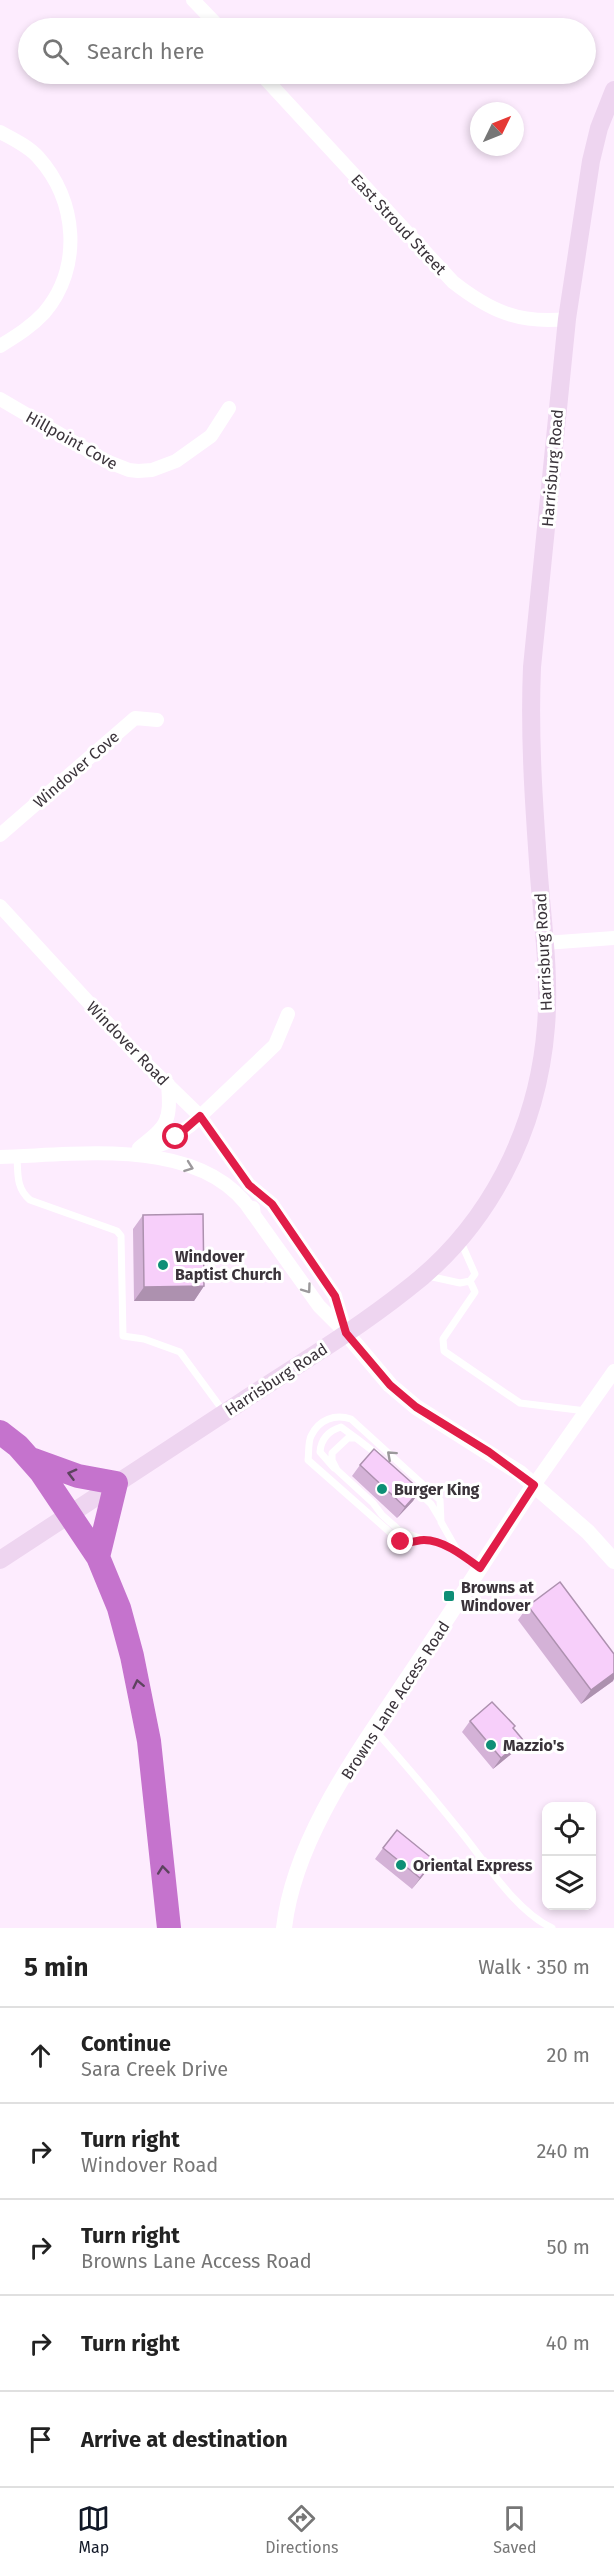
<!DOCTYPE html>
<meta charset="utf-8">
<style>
body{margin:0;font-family:"Fira Sans",sans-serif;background:#f2f2f2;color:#222}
.controls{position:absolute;right:18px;bottom:18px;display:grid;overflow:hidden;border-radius:12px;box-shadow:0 3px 9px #0003}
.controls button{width:54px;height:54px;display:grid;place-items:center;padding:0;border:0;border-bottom:2px solid #e0e0e0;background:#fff;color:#222;font:30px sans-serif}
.compass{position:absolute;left:470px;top:102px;width:54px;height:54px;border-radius:50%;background:#fff;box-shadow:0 3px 9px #0003;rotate:47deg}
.stop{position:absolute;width:18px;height:18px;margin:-14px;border:4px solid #e11d48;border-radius:50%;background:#fff}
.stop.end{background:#e11d48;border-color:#fff;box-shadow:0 2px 6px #0008}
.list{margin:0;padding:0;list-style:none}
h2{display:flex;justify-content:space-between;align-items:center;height:78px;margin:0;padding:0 24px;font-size:26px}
h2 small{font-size:20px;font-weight:400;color:#767676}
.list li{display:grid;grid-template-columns:39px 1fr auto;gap:18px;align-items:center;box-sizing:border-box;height:96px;padding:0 24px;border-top:2px solid #e0e0e0}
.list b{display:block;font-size:22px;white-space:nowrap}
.list p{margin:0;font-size:20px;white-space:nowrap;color:#767676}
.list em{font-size:20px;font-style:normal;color:#767676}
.icon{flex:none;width:33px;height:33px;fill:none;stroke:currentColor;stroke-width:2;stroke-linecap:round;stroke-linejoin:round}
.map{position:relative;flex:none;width:614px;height:1928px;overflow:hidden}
.search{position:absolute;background:#fff;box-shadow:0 3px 9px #0003;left:18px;right:18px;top:18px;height:66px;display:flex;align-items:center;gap:15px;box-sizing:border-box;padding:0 21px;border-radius:33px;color:#767676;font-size:22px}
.sheet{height:558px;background:#fff}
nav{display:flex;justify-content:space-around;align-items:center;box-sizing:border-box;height:84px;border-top:2px solid #e0e0e0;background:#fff;font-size:16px;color:#767676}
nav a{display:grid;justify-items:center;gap:3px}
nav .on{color:#111827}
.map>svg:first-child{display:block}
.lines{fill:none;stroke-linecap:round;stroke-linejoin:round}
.service{stroke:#fff;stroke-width:7}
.minor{stroke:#fff;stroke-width:14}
.tertiary{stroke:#fff;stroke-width:16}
.secondary{stroke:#eed5f0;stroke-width:18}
.motorway{stroke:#c573cd;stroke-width:24}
.wall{fill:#d4b2d7}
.shaded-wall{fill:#ad91af}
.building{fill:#f7cffa;stroke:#ad91af;stroke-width:1.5}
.oneway{stroke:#9c999c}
.oneway2{stroke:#5d435f}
.route{stroke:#e11d48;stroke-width:8}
.poi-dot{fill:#0e8f76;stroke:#fff;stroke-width:2}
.labels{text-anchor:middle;stroke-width:6;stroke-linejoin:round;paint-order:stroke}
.street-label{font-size:16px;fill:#3a333a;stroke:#fff}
.poi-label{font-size:16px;font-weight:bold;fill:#3a333a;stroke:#fff;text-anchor:start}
</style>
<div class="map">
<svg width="614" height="1928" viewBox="0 0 614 1928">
<rect width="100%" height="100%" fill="#fdecfe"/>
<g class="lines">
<path class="service" d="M 17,1156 C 18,1174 16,1188 30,1200 L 117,1231 L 121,1236 L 123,1336 L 144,1339 L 180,1352 L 224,1412
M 428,1276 L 460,1283 L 470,1281 L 475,1274 L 460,1240
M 470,1281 L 475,1292 L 443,1339 L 444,1351 L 520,1403 L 586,1411
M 378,1455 L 356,1438 L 348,1438 L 332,1453 L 332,1460 L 337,1470 L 373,1503 L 382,1515 L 399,1530 L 424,1540
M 334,1468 L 320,1452 C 321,1439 328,1431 341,1427 L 356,1438
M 413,1487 L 431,1504 L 440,1519
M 457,1550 L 441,1522 L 440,1500 L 351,1419 C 335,1414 319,1419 311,1436 C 308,1442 309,1453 308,1460 L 401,1542 C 413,1544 416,1540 424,1540 C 444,1540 465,1557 480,1568
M 374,1729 C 404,1763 433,1797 461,1832 C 486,1863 516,1911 552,1928"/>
<path class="minor" d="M 193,0 L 220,28
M 261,74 L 453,282 C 490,311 519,324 567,319
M 0,132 C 13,139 28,146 38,157 C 77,200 83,267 44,313 C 31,327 16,336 0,346
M 0,399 L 106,461 L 129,470 L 138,471 L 152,470 L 176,461 L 211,436 L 229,408
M 0,835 L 135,718 L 157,720
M 0,906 L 135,1053 L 200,1116 L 249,1185 L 272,1204 L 335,1296 L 346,1333
M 545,943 L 614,938
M 139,1148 C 168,1125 171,1122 168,1084
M 137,1152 L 165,1143 L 191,1125 L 275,1045 L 288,1014
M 0,1157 C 79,1155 205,1135 254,1215
M 253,1208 L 254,1215 L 319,1306 L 344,1331
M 534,1485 L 614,1371"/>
<path class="tertiary" d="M 346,1333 L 390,1385 L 416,1407 L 520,1473 L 588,1532 L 614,1561
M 284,1928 C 294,1838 360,1750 409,1676 C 451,1613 492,1549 534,1485"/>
<path class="secondary" d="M 0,1560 C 79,1508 158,1456 238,1404 C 294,1367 353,1332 406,1290 C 489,1227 538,1130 546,1026 C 550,977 543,925 539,876 C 534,806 529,737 532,667 L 567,319 L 591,161 L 599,128 L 614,90"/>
<path class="motorway" d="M 0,1432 L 18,1446 L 41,1472 L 98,1557 L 119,1608 L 132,1656 L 149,1741 L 169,1928
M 31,1459 L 78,1476 L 116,1483 L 98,1557"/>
</g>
<path class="wall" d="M 143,1215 L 204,1286 L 194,1301 L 134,1301 L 133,1229 Z
M 360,1465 L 420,1490 L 413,1501 L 397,1518 L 352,1476 Z
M 528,1606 L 613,1681 L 581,1704 L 518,1620 Z
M 470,1721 L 513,1728 L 515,1751 L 493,1769 L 462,1732 Z
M 383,1848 L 434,1860 L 412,1889 L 375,1859 Z"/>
<path class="shaded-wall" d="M 204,1286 L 194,1301 L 134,1301 L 144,1287 Z
M 420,1490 L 413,1501 L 397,1518 L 405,1507 Z
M 614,1673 L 614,1679 L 613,1681 L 581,1704 L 591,1690 Z
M 523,1740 L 515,1751 L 493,1769 L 501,1758 Z
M 434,1860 L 426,1872 L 412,1889 L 420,1878 Z"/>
<path class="building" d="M 203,1214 L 204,1286 L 144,1287 L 143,1215 Z
M 374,1449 L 420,1490 L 405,1507 L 360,1465 Z
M 560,1582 L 614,1654 L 614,1673 L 591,1690 L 528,1606 Z
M 492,1702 L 515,1726 L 513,1728 L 523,1740 L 501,1758 L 470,1721 Z
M 397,1830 L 434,1860 L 420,1878 L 383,1848 Z"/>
<defs><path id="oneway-chevron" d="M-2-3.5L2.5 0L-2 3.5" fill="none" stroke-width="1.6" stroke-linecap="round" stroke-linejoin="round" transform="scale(1.5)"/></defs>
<g class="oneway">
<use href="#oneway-chevron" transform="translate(189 1167) rotate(20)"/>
<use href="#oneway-chevron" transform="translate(307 1289) rotate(54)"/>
<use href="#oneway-chevron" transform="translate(391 1455) rotate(-138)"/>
</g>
<g class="oneway2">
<use href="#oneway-chevron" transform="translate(72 1474) rotate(-165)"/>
<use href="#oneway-chevron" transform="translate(138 1684) rotate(-102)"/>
<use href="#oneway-chevron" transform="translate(163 1870) rotate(-96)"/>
</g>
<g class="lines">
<path class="route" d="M 176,1137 L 200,1116 L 249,1185 L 272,1204 L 335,1296 L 346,1333 L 390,1385 L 416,1407 L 489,1452 L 534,1485 L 480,1568 C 465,1557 444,1540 424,1540 C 416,1540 413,1544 401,1542"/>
</g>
<g class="poi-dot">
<circle cx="163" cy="1265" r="6"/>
<circle cx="382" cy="1489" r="6"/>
<rect x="443" y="1590" width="12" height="12" rx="3"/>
<circle cx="491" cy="1745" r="6"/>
<circle cx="401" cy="1865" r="6"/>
</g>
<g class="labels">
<g class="street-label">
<text transform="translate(399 224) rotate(47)" y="6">East Stroud Street</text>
<text transform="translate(72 440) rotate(29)" y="6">Hillpoint Cove</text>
<text transform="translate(552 468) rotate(-85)" y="6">Harrisburg Road</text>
<text transform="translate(76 769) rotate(-41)" y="6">Windover Cove</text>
<text transform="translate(543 952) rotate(-93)" y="6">Harrisburg Road</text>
<text transform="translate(128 1043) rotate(46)" y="6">Windover Road</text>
<text transform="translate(276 1379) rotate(-33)" y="6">Harrisburg Road</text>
<text transform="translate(395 1700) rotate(-57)" y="6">Browns Lane Access Road</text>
</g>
<g class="poi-label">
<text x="175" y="1262">Windover<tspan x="175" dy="18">Baptist Church</tspan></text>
<text x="394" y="1495">Burger King</text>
<text x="461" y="1593">Browns at<tspan x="461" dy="18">Windover</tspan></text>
<text x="503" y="1751">Mazzio's</text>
<text x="413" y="1871">Oriental Express</text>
</g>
</g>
</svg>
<div class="controls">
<button><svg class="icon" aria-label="locate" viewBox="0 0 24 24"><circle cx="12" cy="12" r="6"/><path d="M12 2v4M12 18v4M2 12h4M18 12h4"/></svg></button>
<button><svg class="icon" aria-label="layers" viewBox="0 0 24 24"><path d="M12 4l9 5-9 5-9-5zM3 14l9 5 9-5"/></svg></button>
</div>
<svg class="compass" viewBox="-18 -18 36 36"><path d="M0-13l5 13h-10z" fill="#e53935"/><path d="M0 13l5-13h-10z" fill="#767676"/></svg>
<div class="stop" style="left:176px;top:1137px"></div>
<div class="stop end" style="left:401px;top:1542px"></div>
<div class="search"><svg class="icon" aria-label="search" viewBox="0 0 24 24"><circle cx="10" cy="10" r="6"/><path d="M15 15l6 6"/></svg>Search here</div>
</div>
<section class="sheet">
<h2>5 min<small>Walk · 350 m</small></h2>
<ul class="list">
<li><svg class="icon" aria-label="ahead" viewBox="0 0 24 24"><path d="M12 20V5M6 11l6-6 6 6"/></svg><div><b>Continue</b><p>Sara Creek Drive</p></div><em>20 m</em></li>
<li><svg class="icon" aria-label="right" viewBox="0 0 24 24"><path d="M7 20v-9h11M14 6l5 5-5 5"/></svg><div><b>Turn right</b><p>Windover Road</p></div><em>240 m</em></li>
<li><svg class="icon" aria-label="right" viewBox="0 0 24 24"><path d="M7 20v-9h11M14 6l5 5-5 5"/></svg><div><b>Turn right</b><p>Browns Lane Access Road</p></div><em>50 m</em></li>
<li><svg class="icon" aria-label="right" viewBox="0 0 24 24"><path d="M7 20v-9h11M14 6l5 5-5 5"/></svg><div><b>Turn right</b></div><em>40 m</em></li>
<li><svg class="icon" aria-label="arrive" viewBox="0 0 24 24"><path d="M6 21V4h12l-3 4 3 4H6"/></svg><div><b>Arrive at destination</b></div></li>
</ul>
</section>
<nav>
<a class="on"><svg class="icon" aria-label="map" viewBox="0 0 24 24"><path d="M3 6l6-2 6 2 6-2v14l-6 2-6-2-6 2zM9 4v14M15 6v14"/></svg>Map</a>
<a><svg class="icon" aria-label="directions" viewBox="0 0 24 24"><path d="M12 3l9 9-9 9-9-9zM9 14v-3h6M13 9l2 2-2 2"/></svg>Directions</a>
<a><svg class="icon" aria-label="saved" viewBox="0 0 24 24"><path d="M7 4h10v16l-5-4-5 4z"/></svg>Saved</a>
</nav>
